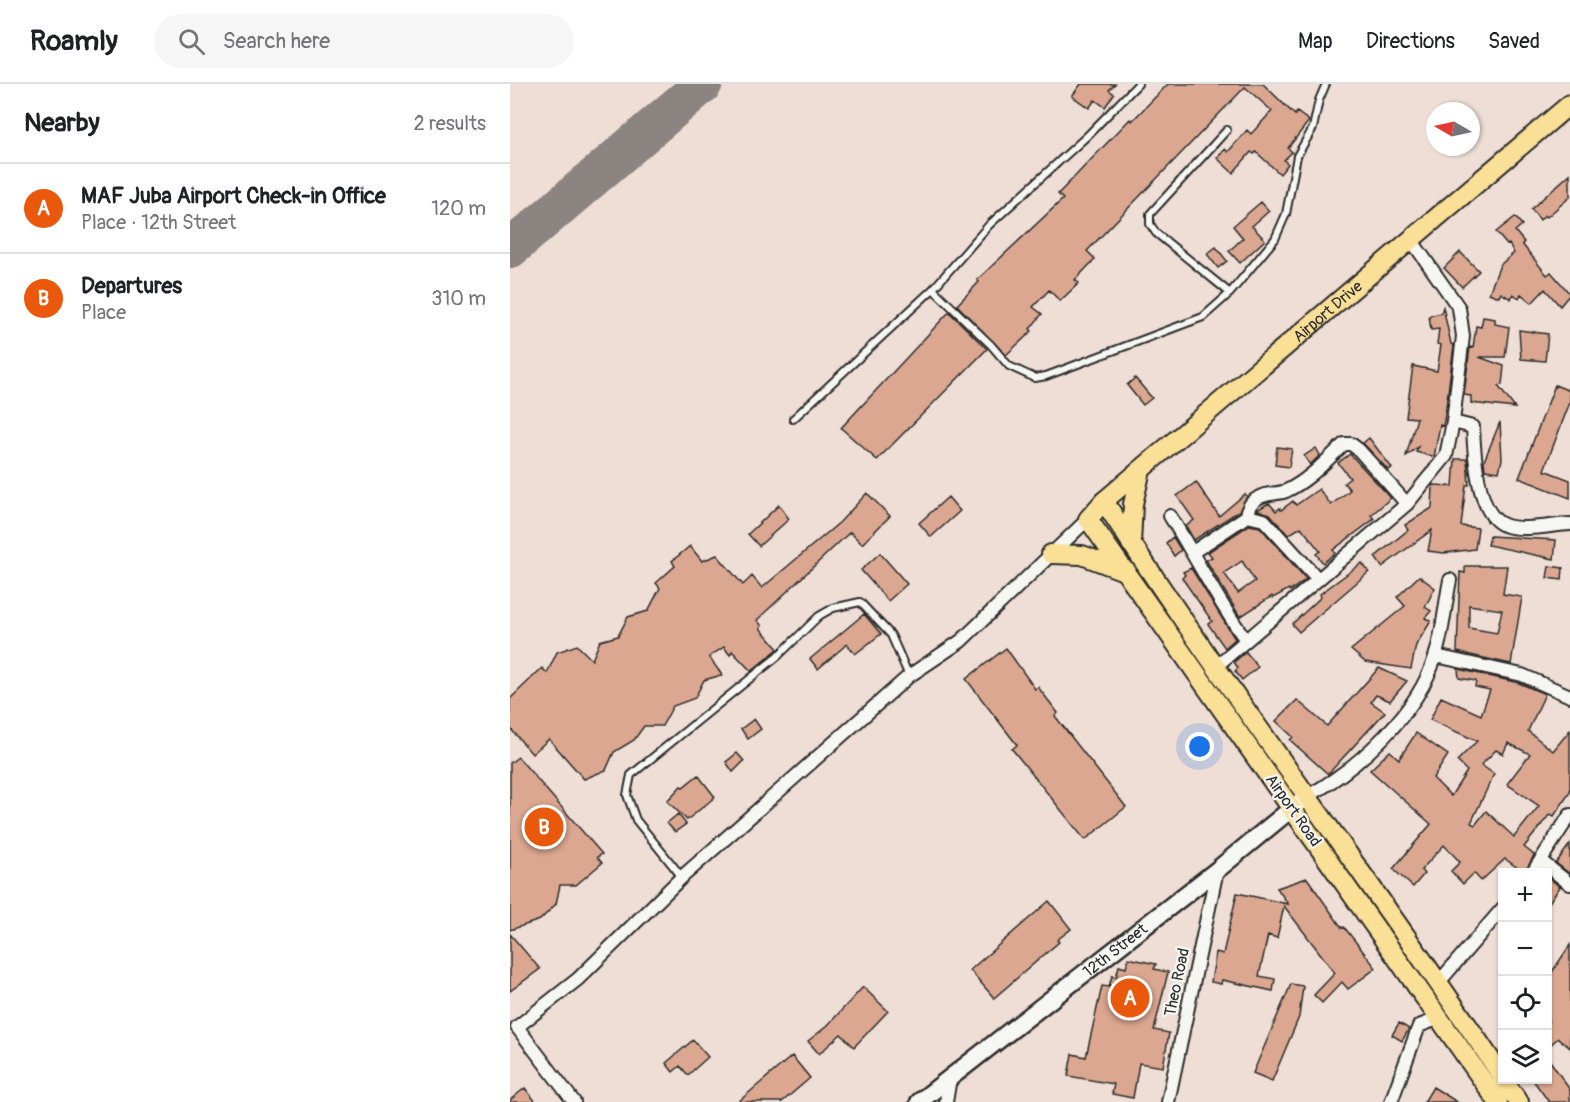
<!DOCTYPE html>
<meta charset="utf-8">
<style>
body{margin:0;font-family:Pangolin,sans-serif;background:#f6f6f6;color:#202124}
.controls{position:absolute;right:18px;bottom:18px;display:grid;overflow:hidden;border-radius:0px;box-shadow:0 2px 4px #0004}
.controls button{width:54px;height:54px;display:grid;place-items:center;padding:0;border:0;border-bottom:2px solid #e0e0e0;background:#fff;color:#202124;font:30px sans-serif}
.compass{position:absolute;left:916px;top:18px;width:54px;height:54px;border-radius:50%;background:#fff;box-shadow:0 2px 4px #0004;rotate:279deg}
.you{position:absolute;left:690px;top:663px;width:21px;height:21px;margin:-15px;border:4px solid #fff;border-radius:50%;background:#1a73e8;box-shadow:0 0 0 9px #1a73e833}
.badge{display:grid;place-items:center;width:39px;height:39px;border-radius:50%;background:#ea580c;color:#fff;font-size:20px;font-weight:700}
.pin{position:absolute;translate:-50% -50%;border:3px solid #fff;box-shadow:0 2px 6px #0006}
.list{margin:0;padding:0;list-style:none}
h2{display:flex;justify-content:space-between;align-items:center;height:78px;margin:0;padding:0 24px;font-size:26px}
h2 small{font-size:20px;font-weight:400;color:#757577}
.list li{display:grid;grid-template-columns:39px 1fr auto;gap:18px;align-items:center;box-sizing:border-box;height:90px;padding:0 24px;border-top:2px solid #e0e0e0}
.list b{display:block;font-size:22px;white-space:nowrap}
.list p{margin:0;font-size:20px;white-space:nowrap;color:#757577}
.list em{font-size:20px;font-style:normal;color:#757577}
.icon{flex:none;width:33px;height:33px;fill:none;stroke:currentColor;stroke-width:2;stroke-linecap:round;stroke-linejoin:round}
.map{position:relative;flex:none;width:1060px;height:1018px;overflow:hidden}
header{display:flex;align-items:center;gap:36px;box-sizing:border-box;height:84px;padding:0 30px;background:#fff;border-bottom:2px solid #e0e0e0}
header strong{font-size:28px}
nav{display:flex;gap:33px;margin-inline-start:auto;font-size:21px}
.search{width:420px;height:54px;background:#f6f6f6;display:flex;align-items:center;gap:15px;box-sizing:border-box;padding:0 21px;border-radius:33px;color:#757577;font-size:22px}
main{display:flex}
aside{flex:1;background:#fff}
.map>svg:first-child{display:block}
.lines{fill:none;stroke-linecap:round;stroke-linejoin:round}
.taxiway{stroke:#8c8480;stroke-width:39}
.building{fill:#dba790;stroke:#2b2b2b;stroke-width:1.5;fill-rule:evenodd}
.lane-casing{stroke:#2b2b2b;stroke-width:10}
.street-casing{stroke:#2b2b2b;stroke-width:16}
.secondary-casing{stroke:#2b2b2b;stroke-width:21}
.primary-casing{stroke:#2b2b2b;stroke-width:22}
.lane{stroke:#f6f6f2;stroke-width:6}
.street{stroke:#f6f6f2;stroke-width:12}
.secondary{stroke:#f6f6f2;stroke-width:16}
.primary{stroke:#fadf96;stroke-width:18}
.labels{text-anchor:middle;stroke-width:4.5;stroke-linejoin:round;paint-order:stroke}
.street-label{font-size:16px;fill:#2b2b2b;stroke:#f6f6f2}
</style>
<header>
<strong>Roamly</strong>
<div class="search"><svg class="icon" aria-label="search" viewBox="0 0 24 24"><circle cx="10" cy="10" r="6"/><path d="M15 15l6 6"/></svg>Search here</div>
<nav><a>Map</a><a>Directions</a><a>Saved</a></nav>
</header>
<main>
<aside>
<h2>Nearby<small>2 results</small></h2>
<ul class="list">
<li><span class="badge">A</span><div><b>MAF Juba Airport Check-in Office</b><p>Place · 12th Street</p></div><em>120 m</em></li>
<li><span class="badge">B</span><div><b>Departures</b><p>Place</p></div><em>310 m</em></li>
</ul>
</aside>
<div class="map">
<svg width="1060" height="1018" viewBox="0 0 1060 1018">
<rect width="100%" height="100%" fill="#eeded5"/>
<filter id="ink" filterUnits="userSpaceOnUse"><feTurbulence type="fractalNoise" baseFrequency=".0167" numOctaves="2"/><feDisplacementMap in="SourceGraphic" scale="12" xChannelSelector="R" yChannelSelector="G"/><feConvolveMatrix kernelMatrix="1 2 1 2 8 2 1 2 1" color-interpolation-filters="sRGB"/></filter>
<g filter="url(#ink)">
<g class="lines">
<path class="taxiway" d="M 0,165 L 193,0"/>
</g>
<path class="building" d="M 571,0 L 605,0 L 599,6 L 604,10 L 595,23 L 585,16 L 579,24 L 562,12 Z
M 658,0 L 753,0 L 785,31 L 787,28 L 799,37 L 778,64 L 782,68 L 774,76 L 778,80 L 770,90 L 746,68 L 744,70 L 741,68 L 723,89 L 707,74 L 715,65 L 718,68 L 737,46 L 741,50 L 762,27 L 735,3 L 577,167 L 585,175 L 565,196 L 569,199 L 550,217 L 539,206 L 523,223 L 532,230 L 520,245 L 522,247 L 496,271 L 447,221 L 469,198 L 467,196 L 553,115 L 548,110 L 620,35 L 622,37 Z
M 1060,90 L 1060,113 L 1037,133 L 1035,131 L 1030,136 L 1021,125 Z
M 751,118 L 759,127 L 742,142 L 755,156 L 730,179 L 719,167 L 733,154 L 723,142 Z
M 1005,133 L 1012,141 L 1005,147 L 1014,158 L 1012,160 L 1037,191 L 1041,188 L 1060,210 L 1050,222 L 1035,205 L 1022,219 L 1011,210 L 1009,214 L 1003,210 L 1001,215 L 991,209 L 989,213 L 979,209 L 990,181 L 1004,169 L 999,160 L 997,161 L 986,148 Z
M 706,163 L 717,177 L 708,184 L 697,170 Z
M 950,168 L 969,187 L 952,203 L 934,184 Z
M 933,223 L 941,260 L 944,261 L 935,331 L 933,342 L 930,341 L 924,373 L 906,368 L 908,363 L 896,372 L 907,334 L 896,333 L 903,282 L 927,287 L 931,261 L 927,260 L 929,245 L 921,246 L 919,232 L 931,229 Z
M 439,228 L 477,265 L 367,376 L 331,344 Z
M 973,233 L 985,235 L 985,240 L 999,243 L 995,273 L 969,273 L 994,282 L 992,301 L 988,302 L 1005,324 L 961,319 L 961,312 L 954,311 L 960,263 L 963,264 L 966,242 L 971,243 Z
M 1009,246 L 1038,250 L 1035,277 L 1011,275 Z
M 625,294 L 642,314 L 633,321 L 617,301 Z
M 1045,301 L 1060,307 L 1060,318 L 1034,386 L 1060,396 L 1060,414 L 1009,394 Z
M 990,338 L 992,375 L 989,388 L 975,386 L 974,377 Z
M 859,354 L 882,384 L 878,386 L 853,359 Z
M 767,363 L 782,365 L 779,383 L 765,381 Z
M 806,364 L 810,371 L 800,381 L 794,372 Z
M 840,370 L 881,414 L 861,431 L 864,435 L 823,466 L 825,469 L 813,479 L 806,470 L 810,467 L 791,443 L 778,451 L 760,430 L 747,426 L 759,419 L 766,427 L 770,424 L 771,426 L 783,417 L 786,421 L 809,405 L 821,421 L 840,406 L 834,399 L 840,394 L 828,379 Z
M 945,375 L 957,375 L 959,401 L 956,401 L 951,442 L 968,444 L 965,465 L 934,469 L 918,467 L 922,446 L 872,483 L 865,473 L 898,446 L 895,441 L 922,424 L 923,401 L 943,402 Z
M 686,398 L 709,432 L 735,410 L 737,412 L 729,427 L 684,456 L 676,442 L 684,436 L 667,412 Z
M 357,409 L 380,432 L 352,460 L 340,448 L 247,536 L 252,542 L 250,544 L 268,565 L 241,587 L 222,567 L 220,571 L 214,563 L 199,573 L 212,591 L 194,596 L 185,614 L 163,622 L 152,642 L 134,642 L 124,656 L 104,668 L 96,686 L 74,695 L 39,655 L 22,670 L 0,644 L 0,615 L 32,584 L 37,589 L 47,568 L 67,561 L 82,576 L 90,557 L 108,552 L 118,533 L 138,527 L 150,504 L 146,499 L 165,482 L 162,477 L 180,462 L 192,477 L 207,471 L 233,501 L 242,492 L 252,504 L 330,438 Z
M 438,413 L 450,427 L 421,453 L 409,439 Z
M 269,421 L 279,435 L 249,462 L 238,450 Z
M 739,441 L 750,443 L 796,495 L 780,507 L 779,505 L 763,514 L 762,512 L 730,533 L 696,476 L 702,473 L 698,468 ZM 732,477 L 745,497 L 728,509 L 714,489 Z
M 980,452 L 1046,456 L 1044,475 L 978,461 Z
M 663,453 L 671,466 L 664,472 L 656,459 Z
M 370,469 L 397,500 L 378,517 L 351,486 Z
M 852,479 L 859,488 L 789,548 L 782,540 L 811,513 L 810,510 Z
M 955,482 L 997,482 L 993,510 L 1012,513 L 1001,580 L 947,568 L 950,488 L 955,489 ZM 959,521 L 992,526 L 987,549 L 959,544 Z
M 1039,482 L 1053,484 L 1052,496 L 1037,494 Z
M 681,484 L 725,555 L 715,564 L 698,540 L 702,537 L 672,494 L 675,491 L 673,488 Z
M 909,492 L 925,504 L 915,523 L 921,527 L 915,534 L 921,537 L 906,561 L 901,585 L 855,578 L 841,566 L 895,522 L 887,513 Z
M 354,530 L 371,550 L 345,570 L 337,560 L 308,585 L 300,575 Z
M 496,564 L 525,605 L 528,603 L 548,629 L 545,632 L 616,723 L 575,756 L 502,665 L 507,661 L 456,595 Z
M 736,568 L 748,583 L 732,596 L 725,587 L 728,584 L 724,578 Z
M 869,584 L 897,597 L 880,617 L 866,611 L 861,618 L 875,628 L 818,690 L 780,656 L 783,653 L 766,637 L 787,616 L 817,642 Z
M 948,585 L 1009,599 L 1035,610 L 1018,647 L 1043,667 L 1060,646 L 1060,708 L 1044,732 L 1040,730 L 1014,763 L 1024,771 L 1015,789 L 995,775 L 971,797 L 964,789 L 953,800 L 941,787 L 950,778 L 934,761 L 911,786 L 914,790 L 903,803 L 883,785 L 921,740 L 860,686 L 880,667 L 889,675 L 906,649 L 938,671 L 923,694 L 941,712 L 957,687 L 947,677 L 967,657 L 920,636 L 931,613 L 971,631 L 980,606 L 965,603 L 966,597 L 949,594 ZM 998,659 L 1020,670 L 997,700 L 1029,722 L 1004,753 L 976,727 L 965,741 L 961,739 L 984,690 L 971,681 L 986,666 L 993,670 Z
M 244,635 L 251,645 L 238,655 L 231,645 Z
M 227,669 L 234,677 L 223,688 L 216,678 Z
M 8,673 L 92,770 L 87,773 L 92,779 L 66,801 L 50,801 L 46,820 L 30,836 L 0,846 L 0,679 Z
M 188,691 L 205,713 L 177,736 L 157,717 L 171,702 L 173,703 Z
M 168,730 L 176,740 L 165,748 L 157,739 Z
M 1060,760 L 1060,790 L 1046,779 Z
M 1038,793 L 1050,803 L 1038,820 Z
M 797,794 L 832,844 L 834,843 L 866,884 L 838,905 L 832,898 L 812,919 L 804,911 L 825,889 L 774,822 L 767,854 L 758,851 L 749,892 L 765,895 L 763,907 L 712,896 L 711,900 L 701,898 L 706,868 L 713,870 L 727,809 L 778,820 L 767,804 Z
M 539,817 L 561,845 L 547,856 L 549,858 L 484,914 L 460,886 Z
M 0,850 L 30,885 L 0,907 Z
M 1060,861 L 1060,964 L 1048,954 L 1038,963 L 1038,894 Z
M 618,874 L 646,880 L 644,885 L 658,888 L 644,946 L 659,949 L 653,983 L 629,979 L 623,1014 L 602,1010 L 604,1000 L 558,992 L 562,970 L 576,973 L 592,902 L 599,903 L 602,892 L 606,893 L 609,882 L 616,884 Z
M 781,900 L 793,902 L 789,933 L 762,997 L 743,989 Z
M 353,903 L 378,927 L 344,963 L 331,950 L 309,970 L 298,957 L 317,942 Z
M 889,939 L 899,945 L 892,957 L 882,951 Z
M 183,956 L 198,973 L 178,991 L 170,982 L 163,988 L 156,979 Z
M 282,972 L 300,994 L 272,1018 L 228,1018 Z
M 1038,974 L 1060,1006 L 1060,1018 L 1039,1018 L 1023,996 L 1038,996 Z
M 923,1003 L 947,1018 L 914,1018 Z
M 15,1004 L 26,1018 L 0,1018 L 0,1016 Z"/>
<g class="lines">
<g class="lane-casing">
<path id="lane" d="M 717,46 L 640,130 L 640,140 L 646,149 L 720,209
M 423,205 L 481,261 L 499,282 L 525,294 L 536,292 L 693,233 L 720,209 L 765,155 L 776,130 L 787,72 L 803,44 L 809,16 L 816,0
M 283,335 L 423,205 L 479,141 L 577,52 L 628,0
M 172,793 L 126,736 L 117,711 L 121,691 L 268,572 L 309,532 L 323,524 L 350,518 L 381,551 L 399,592"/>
</g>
<g class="street-casing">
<path id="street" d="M 943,338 L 963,343 C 964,368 967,431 994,441 C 1012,448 1041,441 1060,440
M 660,432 C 686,473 707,517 736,556
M 737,432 L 754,436 L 808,495
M 683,468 L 737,432 C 738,425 739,420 745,416 C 754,408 766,411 776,407 C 798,397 817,376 834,360 L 841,360 L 849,366 L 897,420
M 926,572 L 1012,591 L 1060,612
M 705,583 L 897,420 L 936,372 L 943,338 L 953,252 L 949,224 L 902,157
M 798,712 C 848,684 908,629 925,573 C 933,549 935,521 940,496
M 1032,778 L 1060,800
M 1023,788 L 1060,731
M 929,898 L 993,824
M 64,1018 L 7,943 L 68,895 L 172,793 L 399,592 L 451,557 L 578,435
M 436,1018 L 440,994
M 658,1018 L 707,786
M 881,1018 L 909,942 L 930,934"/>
</g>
<g class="secondary-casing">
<g id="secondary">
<path id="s1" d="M 409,1018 L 707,786 L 792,716"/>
</g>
</g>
<g class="primary-casing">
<g id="primary">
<path d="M 594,417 C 721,614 864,799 993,994"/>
<path d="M 621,460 L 623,420 L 631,386"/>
<path d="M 541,470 L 572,471 L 617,488"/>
<path d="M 993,996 L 1009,1018"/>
<path id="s2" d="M 988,1018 L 578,435 L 594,417 L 1060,20"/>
</g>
</g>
<use href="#lane" class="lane"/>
<use href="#street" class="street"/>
<use href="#secondary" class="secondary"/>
<use href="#primary" class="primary"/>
</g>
</g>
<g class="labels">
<g class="street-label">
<text dy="6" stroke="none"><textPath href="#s2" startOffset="1030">Airport Drive</textPath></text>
<text transform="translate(784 726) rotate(55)" y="6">Airport Road</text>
<text dy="6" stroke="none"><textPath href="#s1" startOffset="248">12th Street</textPath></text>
<text transform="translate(666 898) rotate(-78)" y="6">Theo Road</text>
</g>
</g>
</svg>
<div class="controls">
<button>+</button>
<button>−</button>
<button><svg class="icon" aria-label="locate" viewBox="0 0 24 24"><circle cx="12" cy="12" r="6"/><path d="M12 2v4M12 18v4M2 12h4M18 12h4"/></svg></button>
<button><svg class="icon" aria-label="layers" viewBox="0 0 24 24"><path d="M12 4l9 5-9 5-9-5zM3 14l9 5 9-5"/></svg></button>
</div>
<svg class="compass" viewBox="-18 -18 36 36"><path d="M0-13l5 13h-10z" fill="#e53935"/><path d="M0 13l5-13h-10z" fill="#757577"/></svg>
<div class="you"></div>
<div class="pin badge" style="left:620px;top:914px">A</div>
<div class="pin badge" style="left:34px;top:743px">B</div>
</div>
</main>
